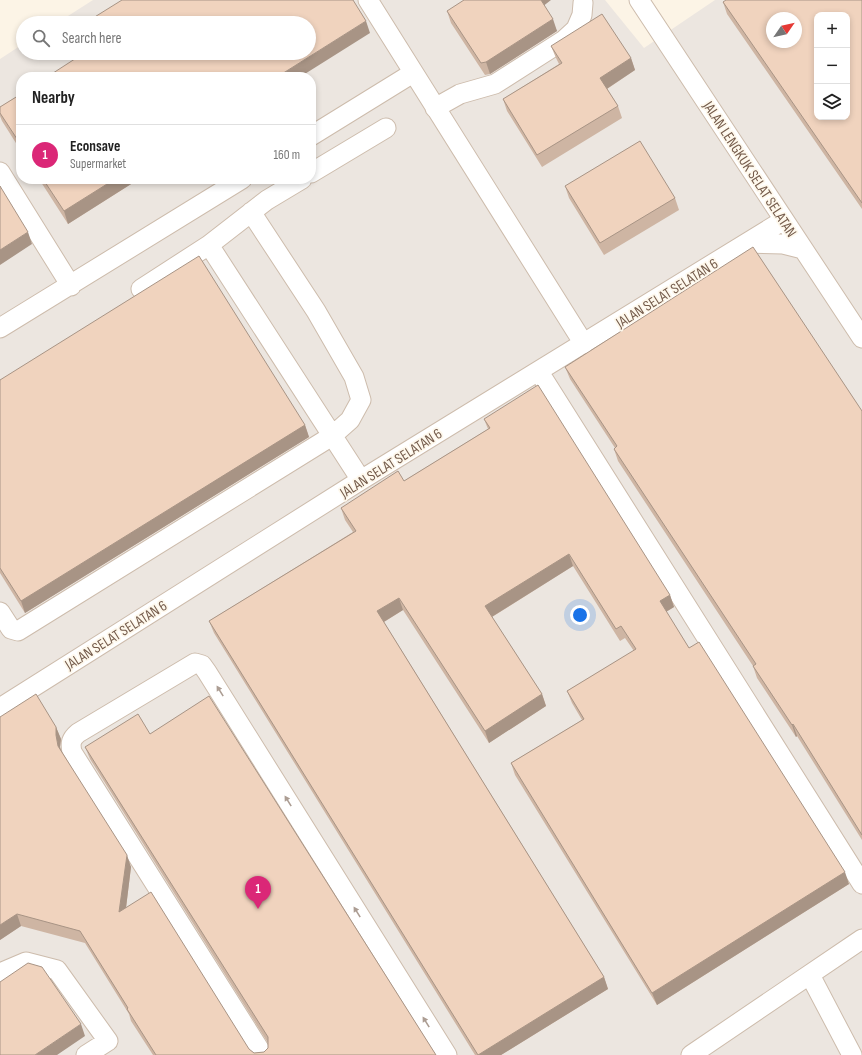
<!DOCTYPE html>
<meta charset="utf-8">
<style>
body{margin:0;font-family:"Sofia Sans Condensed",sans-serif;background:#f6f6f6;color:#222}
.controls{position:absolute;right:12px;top:12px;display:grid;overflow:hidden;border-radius:8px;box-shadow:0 2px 6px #0003}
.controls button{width:36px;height:36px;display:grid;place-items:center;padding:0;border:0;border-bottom:1px solid #e0e0e0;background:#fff;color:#222;font:20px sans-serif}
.compass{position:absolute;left:766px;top:12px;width:36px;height:36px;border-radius:50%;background:#fff;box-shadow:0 2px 6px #0003;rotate:56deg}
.you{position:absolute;left:580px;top:615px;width:14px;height:14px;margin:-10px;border:3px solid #fff;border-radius:50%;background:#1a73e8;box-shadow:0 0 0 6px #1a73e833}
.badge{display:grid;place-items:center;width:26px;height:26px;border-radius:50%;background:#db2777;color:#fff;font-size:13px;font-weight:700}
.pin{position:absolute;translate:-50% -33px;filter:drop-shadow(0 1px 2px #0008)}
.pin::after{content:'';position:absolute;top:21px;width:14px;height:12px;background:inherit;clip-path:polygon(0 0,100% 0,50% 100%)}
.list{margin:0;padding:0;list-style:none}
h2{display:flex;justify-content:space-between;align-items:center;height:52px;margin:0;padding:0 16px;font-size:17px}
h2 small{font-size:13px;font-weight:400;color:#767676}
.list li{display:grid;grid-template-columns:26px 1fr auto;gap:12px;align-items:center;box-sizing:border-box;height:60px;padding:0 16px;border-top:1px solid #e0e0e0}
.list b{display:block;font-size:15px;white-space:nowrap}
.list p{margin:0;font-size:13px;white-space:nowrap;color:#767676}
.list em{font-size:13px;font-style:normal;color:#767676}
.icon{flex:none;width:22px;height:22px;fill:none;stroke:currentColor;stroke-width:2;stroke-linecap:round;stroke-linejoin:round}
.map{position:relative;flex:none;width:862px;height:1055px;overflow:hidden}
.search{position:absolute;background:#fff;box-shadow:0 2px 6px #0003;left:16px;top:16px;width:300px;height:44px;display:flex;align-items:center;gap:10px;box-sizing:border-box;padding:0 14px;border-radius:22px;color:#767676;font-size:15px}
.panel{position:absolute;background:#fff;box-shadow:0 2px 6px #0003;left:16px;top:72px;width:300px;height:112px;border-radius:16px}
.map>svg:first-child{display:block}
.industrial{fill:#ece6e0;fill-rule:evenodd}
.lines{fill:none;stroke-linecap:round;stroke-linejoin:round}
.minor-casing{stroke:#cdbcac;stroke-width:21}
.minor{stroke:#fff;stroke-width:19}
.wall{fill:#ceb5a3}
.shaded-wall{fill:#a89485}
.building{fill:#f0d3be;stroke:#a89485;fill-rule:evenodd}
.oneway{fill:#ac9d93}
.labels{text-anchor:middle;stroke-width:3.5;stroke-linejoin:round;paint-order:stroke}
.street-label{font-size:15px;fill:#745b4b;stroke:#fef8ec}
</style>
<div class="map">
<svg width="862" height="1055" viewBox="0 0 862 1055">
<rect width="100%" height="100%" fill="#fcf4e6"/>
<path class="industrial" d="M 93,0 L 605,0 L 644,48 L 715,0 L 862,0 L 862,1050 L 856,1055 L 0,1055 L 0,59 L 23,44 L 23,53 L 309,53 L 309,23 L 57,23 ZM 817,15 L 847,15 L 847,117 L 817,117 ZM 772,18 L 796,18 L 796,42 L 772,42 ZM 21,77 L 311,77 L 311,179 L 21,179 Z"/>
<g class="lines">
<g class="minor-casing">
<path id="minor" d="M 368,0 L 584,344
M 639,0 L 862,338
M 435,108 L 460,94 L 495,84 L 564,40 L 576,29 L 582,15 L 583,3
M 311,136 L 413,73
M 0,172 L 71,286
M 311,173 L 386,128
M 747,243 L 783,244 L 803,249
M 209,245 L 361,480
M 141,289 L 209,245 L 267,200 L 302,179
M 0,328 L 242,179
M 539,372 L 862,884
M 0,612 L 11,629 L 18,631 L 332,436 L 350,420 L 361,400 L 354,377 L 316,311 L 251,212
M 0,708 L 361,480 L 784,220
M 0,973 L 26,962 L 57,970 L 108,1041 L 86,1055
M 810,975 L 852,1055
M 263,1055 L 72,752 C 70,743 71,739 78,733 L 195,663 L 202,665 L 207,672 L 447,1055
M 691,1055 L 862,939"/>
</g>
<use href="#minor" class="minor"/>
</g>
<path class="wall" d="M 862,0 L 862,209 L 727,14 L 723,2 Z
M 544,5 L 557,31 L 490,74 L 485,75 L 451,23 L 447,11 Z
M 551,46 L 631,58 L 635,70 L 607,89 L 618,106 L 622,118 L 542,167 L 507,111 L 503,99 L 559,64 L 556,58 Z
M 21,94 L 21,151 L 2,121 L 0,116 L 0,107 Z
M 39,179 L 139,179 L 68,224 Z
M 565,186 L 675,198 L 679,210 L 604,255 L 569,198 Z
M 565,367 L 862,411 L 862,840 L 797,736 L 796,737 L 757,678 L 753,666 L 618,461 L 614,449 L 615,448 L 570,379 Z
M 0,380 L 305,425 L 309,437 L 25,613 L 0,573 Z
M 484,419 L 670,595 L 674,607 L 666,612 L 689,648 L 849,884 L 657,1005 L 515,775 L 511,763 L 582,720 L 572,703 L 567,691 L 634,651 L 625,638 L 620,641 L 573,566 L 492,617 L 542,694 L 546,706 L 489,743 L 403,610 L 384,622 L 604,977 L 608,989 L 501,1055 L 475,1055 L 214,633 L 209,621 L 353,532 L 345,520 L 341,508 L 404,481 L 488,429 Z
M 56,727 L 61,739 L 60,747 L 61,750 L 131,867 L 126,908 L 249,1049 L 254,1053 L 264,1052 L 268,1048 L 268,1043 L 90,759 L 85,747 L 150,734 L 436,1055 L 153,1055 L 131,1021 L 129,1014 L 85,943 L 21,926 L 0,940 Z"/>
<path class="shaded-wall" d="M 539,0 L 551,0 L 542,7 Z
M 553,19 L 557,31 L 490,74 L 486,62 Z
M 366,21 L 370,33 L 300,77 L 277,77 Z
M 631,58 L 635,70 L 605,90 L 600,78 Z
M 115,179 L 139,179 L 68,224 L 64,211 Z
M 28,232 L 32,244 L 0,265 L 0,250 Z
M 305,425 L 309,437 L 25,613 L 21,601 Z
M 569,554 L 573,566 L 490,618 L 485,606 Z
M 670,595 L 674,607 L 664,613 L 660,601 Z
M 399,598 L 403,610 L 382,623 L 377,611 Z
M 542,694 L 546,706 L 489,743 L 485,731 Z
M 793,724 L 797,736 L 796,737 L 792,725 Z
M 56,727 L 61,739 L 60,747 L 63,758 L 58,746 L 56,735 Z
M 127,855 L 131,867 L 124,924 L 119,912 Z
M 845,872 L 849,884 L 657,1005 L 652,993 Z
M 17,914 L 21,926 L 0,940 L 0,925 Z
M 604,977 L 608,989 L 501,1055 L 478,1055 Z
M 81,1024 L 85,1036 L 57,1055 L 35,1055 Z"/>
<path class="building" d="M 122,0 L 353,0 L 366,21 L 277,77 L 47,77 L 84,53 L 309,53 L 309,23 L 85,23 Z
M 464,0 L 541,0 L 553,19 L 486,62 L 481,63 L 447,11 Z
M 726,0 L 862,0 L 862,203 L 723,2 ZM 817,15 L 847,15 L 847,117 L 817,117 ZM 772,18 L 796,18 L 796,42 L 772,42 Z
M 602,14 L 631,58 L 600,78 L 618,106 L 537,155 L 503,99 L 562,63 L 551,46 Z
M 21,94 L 21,145 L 0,113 L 0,107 Z
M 640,141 L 675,198 L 600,243 L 565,186 Z
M 43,179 L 115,179 L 64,211 Z
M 0,186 L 28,232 L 0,250 Z
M 753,247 L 862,411 L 862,835 L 793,724 L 792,725 L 753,666 L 756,664 L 614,449 L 617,446 L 565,367 Z
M 199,256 L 305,425 L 21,601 L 0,568 L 0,380 Z
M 538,385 L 670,595 L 660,601 L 689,648 L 699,642 L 845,872 L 652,993 L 511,763 L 584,719 L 567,691 L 636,649 L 621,626 L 616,629 L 569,554 L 485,606 L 542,694 L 485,731 L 399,598 L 377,611 L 604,977 L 478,1055 L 209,621 L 356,531 L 341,508 L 398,471 L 404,481 L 490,428 L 484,419 Z
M 36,694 L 56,727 L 56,735 L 58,746 L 127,855 L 119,912 L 151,892 L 249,1049 L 254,1053 L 264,1052 L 268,1048 L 268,1037 L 85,747 L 138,714 L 150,734 L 209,696 L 436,1055 L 156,1055 L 127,1009 L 128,1008 L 80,931 L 17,914 L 0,925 L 0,717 Z
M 28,963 L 42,967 L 81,1024 L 35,1055 L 0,1055 L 0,982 Z"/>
<defs><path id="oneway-solid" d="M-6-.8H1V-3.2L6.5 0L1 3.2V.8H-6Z"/></defs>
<g class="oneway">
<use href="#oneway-solid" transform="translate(220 691) rotate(-122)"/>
<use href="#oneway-solid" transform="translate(288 801) rotate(-122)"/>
<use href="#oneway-solid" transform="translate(357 912) rotate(-122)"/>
<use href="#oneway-solid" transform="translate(426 1022) rotate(-122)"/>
</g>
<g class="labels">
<g class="street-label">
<text transform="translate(750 169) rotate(57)" y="5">JALAN LENGKUK SELAT SELATAN</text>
<text transform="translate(667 293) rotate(-32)" y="5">JALAN SELAT SELATAN 6</text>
<text transform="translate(391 463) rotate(-32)" y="5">JALAN SELAT SELATAN 6</text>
<text transform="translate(116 635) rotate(-32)" y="5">JALAN SELAT SELATAN 6</text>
</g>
</g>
</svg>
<div class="controls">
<button>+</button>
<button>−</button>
<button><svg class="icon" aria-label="layers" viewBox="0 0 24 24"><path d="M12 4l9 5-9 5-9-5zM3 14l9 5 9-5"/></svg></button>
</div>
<svg class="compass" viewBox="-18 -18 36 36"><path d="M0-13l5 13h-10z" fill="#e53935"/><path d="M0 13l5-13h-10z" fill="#767676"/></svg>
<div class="you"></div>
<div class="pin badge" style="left:258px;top:909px">1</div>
<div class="search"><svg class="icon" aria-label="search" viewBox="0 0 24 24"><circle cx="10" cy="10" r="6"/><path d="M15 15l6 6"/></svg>Search here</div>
<section class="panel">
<h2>Nearby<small></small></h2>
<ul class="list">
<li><span class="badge">1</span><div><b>Econsave</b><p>Supermarket</p></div><em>160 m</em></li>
</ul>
</section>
</div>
